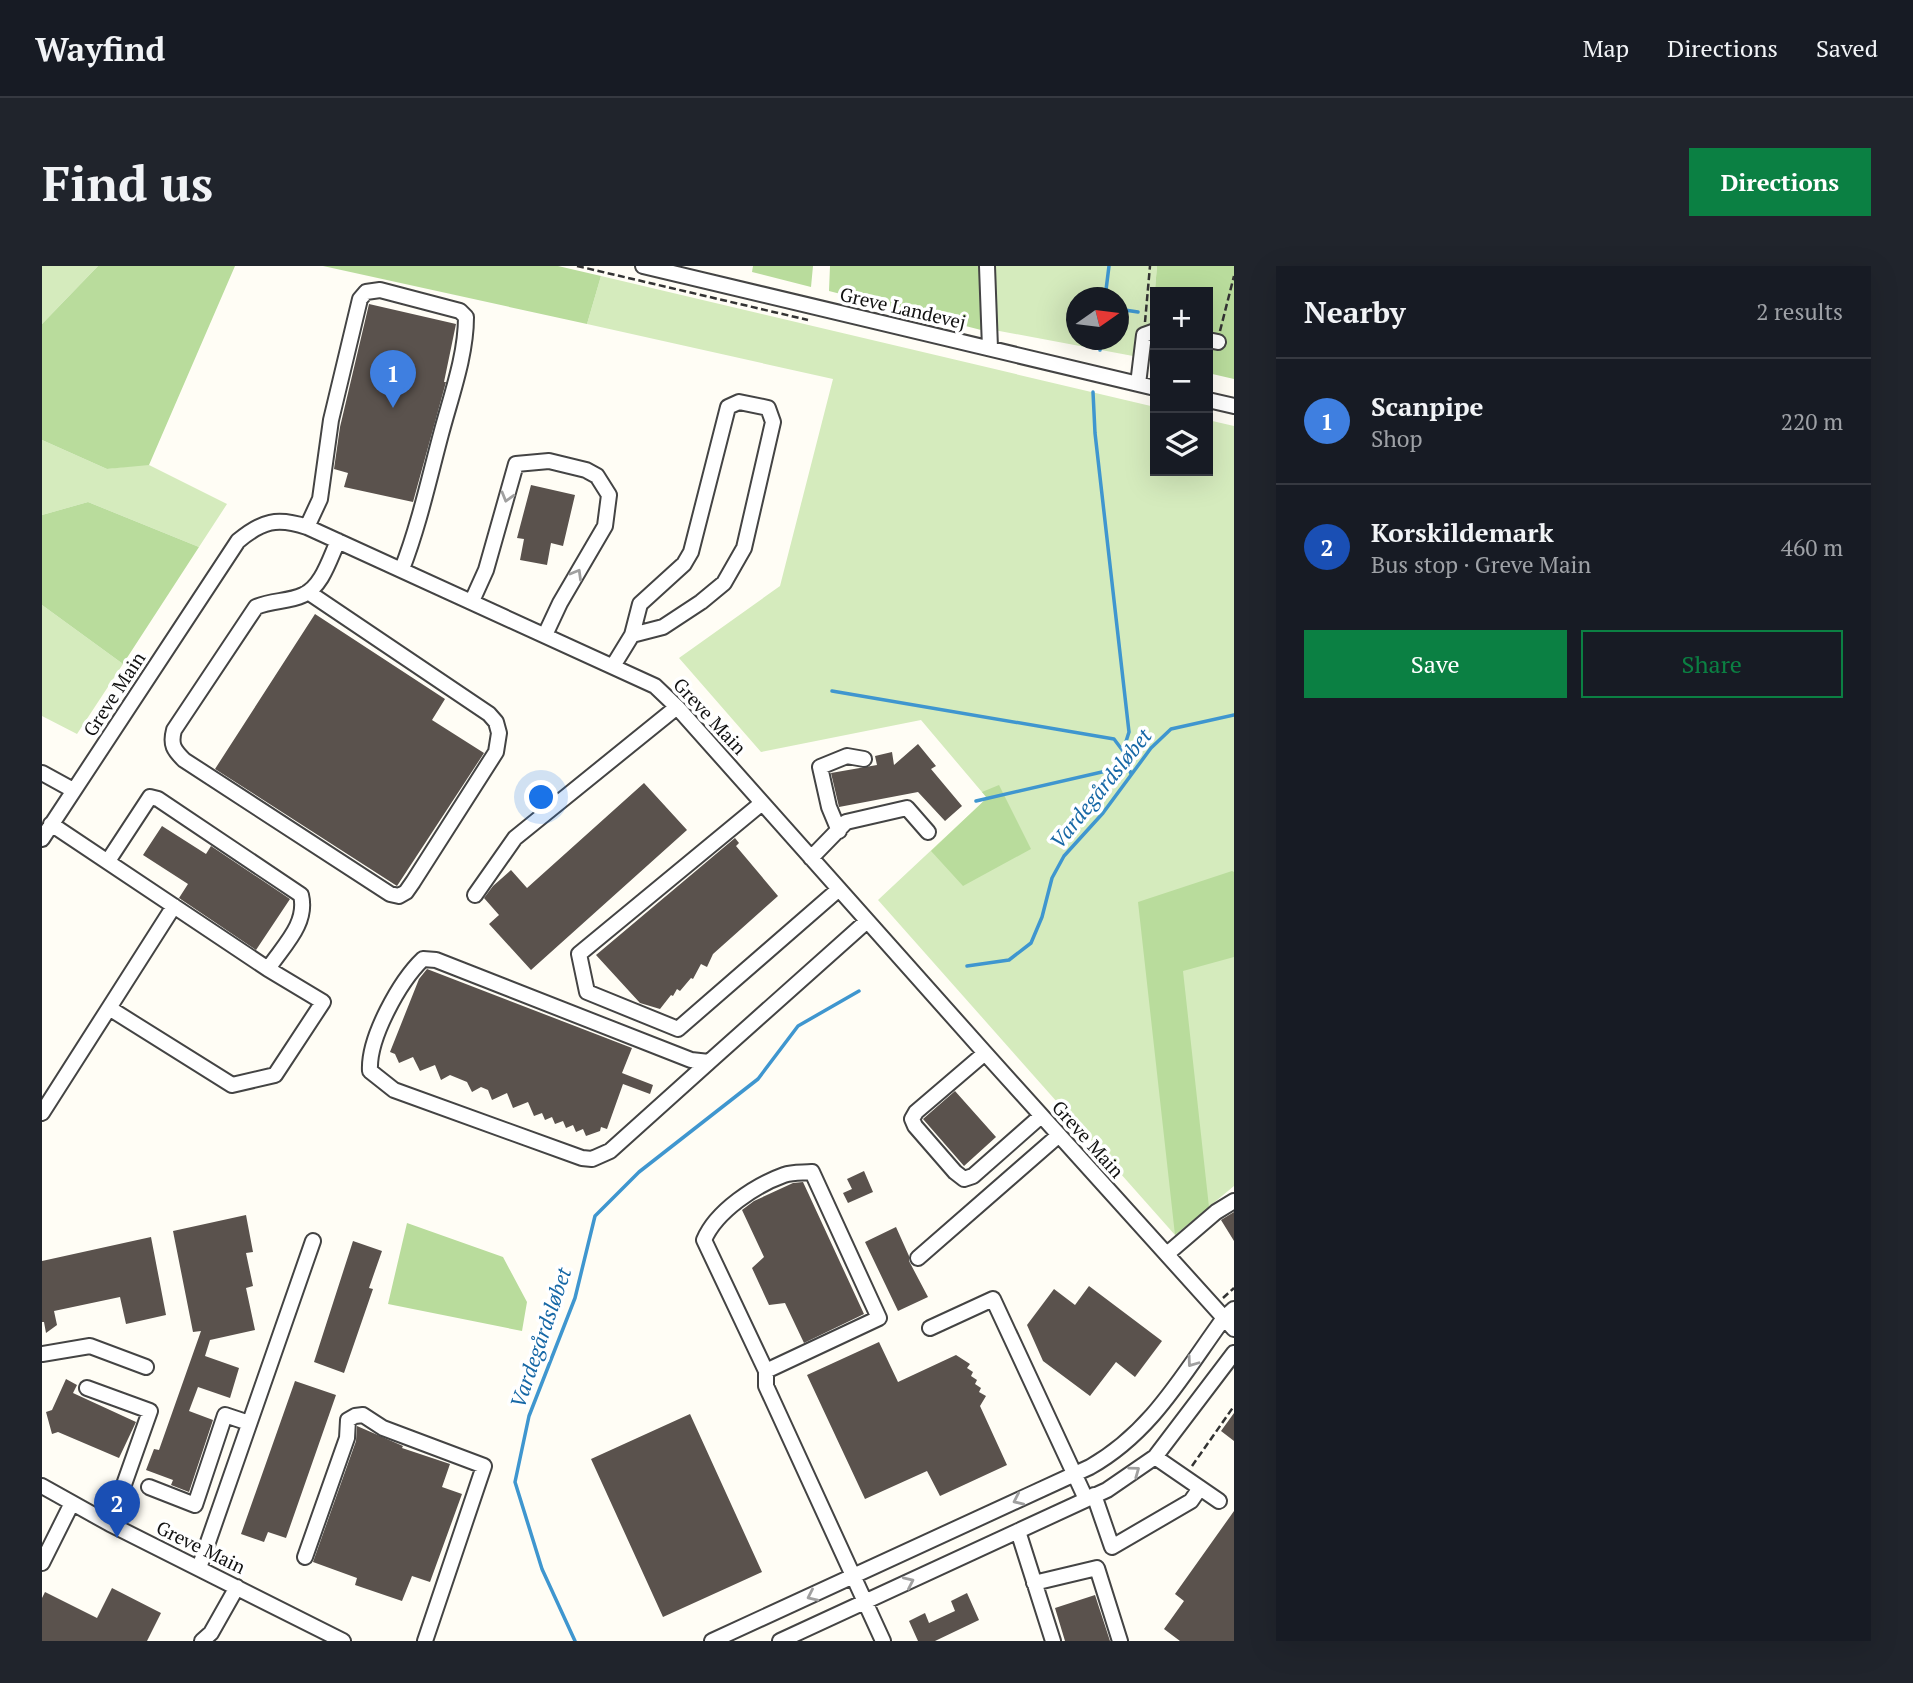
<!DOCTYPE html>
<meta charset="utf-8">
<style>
body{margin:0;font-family:"PT Serif",serif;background:#20242c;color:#f1f3f6}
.controls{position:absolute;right:21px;top:21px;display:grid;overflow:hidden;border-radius:0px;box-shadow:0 7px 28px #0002}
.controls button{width:63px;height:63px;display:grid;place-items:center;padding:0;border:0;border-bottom:2px solid #363941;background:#171b24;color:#f1f3f6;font:35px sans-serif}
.compass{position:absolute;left:1024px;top:21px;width:63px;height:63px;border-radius:50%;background:#171b24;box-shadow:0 7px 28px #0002;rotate:76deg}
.you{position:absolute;left:500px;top:532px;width:24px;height:24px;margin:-18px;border:5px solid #fff;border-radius:50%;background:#1a73e8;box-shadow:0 0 0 10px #1a73e833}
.badge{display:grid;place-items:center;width:46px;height:46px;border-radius:50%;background:#0b8043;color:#fff;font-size:23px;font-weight:700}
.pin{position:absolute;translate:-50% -58px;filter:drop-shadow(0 2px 4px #0008)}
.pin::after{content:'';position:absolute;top:37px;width:24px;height:21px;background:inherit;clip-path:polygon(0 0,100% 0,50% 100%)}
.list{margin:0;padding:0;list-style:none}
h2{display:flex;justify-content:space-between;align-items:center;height:91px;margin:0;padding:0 28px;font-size:30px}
h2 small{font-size:23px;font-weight:400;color:#9ea1a6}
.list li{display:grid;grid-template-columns:46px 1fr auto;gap:21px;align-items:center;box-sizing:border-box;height:126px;padding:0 28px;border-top:2px solid #363941}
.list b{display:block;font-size:26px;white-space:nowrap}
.list p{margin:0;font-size:23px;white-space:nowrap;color:#9ea1a6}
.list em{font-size:23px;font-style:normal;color:#9ea1a6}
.actions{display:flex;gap:14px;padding:21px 28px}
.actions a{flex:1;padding:16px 0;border:2px solid #0b8043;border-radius:0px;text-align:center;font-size:24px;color:#0b8043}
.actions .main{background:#0b8043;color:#fff}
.icon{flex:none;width:38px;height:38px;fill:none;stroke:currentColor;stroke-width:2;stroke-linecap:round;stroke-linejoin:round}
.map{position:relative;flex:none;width:1192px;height:1375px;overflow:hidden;border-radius:0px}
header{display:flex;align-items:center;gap:42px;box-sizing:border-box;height:98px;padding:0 35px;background:#171b24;border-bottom:2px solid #363941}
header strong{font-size:33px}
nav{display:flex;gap:38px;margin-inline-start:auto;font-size:24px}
.intro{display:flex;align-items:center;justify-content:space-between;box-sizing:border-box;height:168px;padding:0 42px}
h1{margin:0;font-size:49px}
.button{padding:18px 32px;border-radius:0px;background:#0b8043;color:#fff;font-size:24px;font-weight:700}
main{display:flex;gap:42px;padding:0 42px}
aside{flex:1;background:#171b24;border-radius:0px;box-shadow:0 7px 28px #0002}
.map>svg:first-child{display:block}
.green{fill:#d5ebbd;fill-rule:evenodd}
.forest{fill:#b9dc9c}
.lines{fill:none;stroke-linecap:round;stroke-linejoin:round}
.stream{stroke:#3f96cf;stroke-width:3.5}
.building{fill:#5a524d}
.minor-casing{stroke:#444;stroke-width:18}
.path{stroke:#333;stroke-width:2.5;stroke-dasharray:7 3.5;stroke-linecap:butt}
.minor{stroke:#fff;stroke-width:14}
.oneway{stroke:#a0a0a0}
.labels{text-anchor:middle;stroke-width:7;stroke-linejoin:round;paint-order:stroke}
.street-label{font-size:19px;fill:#111;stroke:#fff}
.water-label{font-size:21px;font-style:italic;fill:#1768a6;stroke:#fff}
</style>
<header>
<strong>Wayfind</strong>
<nav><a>Map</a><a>Directions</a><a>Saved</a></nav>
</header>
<div class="intro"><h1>Find us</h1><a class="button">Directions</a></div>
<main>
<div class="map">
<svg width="1192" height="1375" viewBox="0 0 1192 1375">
<rect width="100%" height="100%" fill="#fffdf5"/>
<path class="green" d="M 0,0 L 56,0 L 0,58 Z
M 949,0 L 1115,0 L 1107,93 L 952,64 ZM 1034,32 L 1076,32 L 1076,74 L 1034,74 Z
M 559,10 L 1113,141 L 1113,205 L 1166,205 L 1166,154 L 1192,160 L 1192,920 L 1133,969 L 836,634 L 945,532 L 879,454 L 719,486 L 637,392 L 738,320 L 791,113 L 545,58 Z
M 0,174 L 65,203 L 105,198 L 185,238 L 157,281 L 46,236 L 0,249 Z
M 0,339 L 81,398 L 35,468 L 0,450 Z"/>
<path class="forest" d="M 56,0 L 193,0 L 107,199 L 65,203 L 0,174 L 0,58 Z
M 281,0 L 516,0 L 559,10 L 545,58 Z
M 711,0 L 771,0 L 769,21 L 710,6 Z
M 788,0 L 939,0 L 943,65 L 787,25 Z
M 1115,0 L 1192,0 L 1192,113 L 1166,107 L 1166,26 L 1113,26 L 1113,95 L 1107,93 Z
M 46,236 L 157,281 L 81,398 L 0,339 L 0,249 Z
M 957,519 L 989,583 L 921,620 L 889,585 L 945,532 L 940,526 Z
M 1190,605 L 1192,606 L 1192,691 L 1141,705 L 1167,941 L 1133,969 L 1096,636 Z
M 365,957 L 461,991 L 485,1036 L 480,1065 L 346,1038 Z"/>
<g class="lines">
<path class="stream" d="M 1063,32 L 1067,0
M 1076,43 L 1096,46
M 1058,84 L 1059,74
M 1051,126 L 1053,167 L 1087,466 L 1081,485
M 790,425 L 1072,473 L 1081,485 L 1089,508
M 934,535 L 1086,500
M 925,700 L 967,694 L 989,677 L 1000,651 L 1010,612 L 1022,590 L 1061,547 L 1109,482 L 1129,463 L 1192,449
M 533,1375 L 500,1303 L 473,1216 L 487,1150 L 533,1032 L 553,950 L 597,906 L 716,813 L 756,760 L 817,725"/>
</g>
<path class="building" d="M 327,38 L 414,58 L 402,116 L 404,116 L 371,236 L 302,221 L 306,207 L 292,203 L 298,161 Z
M 489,219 L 533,229 L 521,280 L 509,277 L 505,299 L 478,294 L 482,273 L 475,272 Z
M 273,348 L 403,433 L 390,454 L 442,487 L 355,620 L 173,503 Z
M 876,478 L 894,500 L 889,503 L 920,540 L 903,555 L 876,526 L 797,541 L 789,507 L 835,499 L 833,490 L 850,486 L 852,499 Z
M 602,517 L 645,564 L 489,704 L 447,658 L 457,649 L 442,632 L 451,620 L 469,604 L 485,622 Z
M 120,560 L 164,588 L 169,580 L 248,633 L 214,684 L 137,632 L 146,618 L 101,589 Z
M 693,572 L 697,577 L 694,580 L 736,630 L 671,688 L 665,701 L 659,698 L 651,713 L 649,712 L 638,725 L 635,723 L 631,730 L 629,729 L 618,743 L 598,737 L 554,689 Z
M 385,703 L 590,782 L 580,807 L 611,819 L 608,828 L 581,818 L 565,863 L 559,861 L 558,865 L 544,870 L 541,863 L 534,866 L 531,859 L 524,862 L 521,855 L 513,858 L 510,851 L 503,854 L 500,847 L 492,850 L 486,836 L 471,842 L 465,827 L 450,834 L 446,824 L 439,821 L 430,826 L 425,816 L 408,809 L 399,814 L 393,799 L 378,805 L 371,791 L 357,797 L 353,788 L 348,786 L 377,713 Z
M 913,825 L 954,871 L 922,900 L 881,853 Z
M 822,905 L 831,926 L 806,937 L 801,927 L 810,923 L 805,913 Z
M 761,916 L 822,1048 L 762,1077 L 743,1037 L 727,1039 L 710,1002 L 722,991 L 700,944 L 712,935 L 751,917 Z
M 1192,946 L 1192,975 L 1179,954 Z
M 204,949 L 211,986 L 204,987 L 211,1020 L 204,1022 L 213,1064 L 168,1074 L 163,1090 L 197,1102 L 188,1132 L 156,1121 L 147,1145 L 171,1154 L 147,1226 L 129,1219 L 131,1214 L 104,1204 L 112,1183 L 117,1184 L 159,1065 L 151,1066 L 131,965 Z
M 854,961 L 867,990 L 867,995 L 886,1031 L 856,1045 L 823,976 Z
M 109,971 L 124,1049 L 84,1058 L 78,1031 L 12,1045 L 15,1059 L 4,1067 L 2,1056 L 0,1056 L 0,995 Z
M 311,975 L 340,985 L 327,1022 L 331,1023 L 302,1107 L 272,1096 Z
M 1047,1020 L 1120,1075 L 1093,1111 L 1074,1096 L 1048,1130 L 1001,1095 L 985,1059 L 1012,1023 L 1033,1039 Z
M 837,1076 L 856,1116 L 914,1089 L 928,1098 L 925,1102 L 931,1106 L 929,1110 L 935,1114 L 933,1118 L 939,1122 L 937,1126 L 944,1130 L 938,1140 L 965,1199 L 898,1230 L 885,1205 L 823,1233 L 765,1109 Z
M 24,1113 L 35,1119 L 31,1127 L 94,1156 L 77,1192 L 16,1166 L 10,1168 L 4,1146 L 10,1144 Z
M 253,1115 L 294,1129 L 244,1272 L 226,1266 L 222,1276 L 199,1268 Z
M 1192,1147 L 1192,1175 L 1179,1165 Z
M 648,1148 L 720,1306 L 621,1351 L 549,1193 Z
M 315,1160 L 361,1180 L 360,1182 L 408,1198 L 400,1221 L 420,1228 L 388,1316 L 370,1310 L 360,1335 L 313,1319 L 315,1312 L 271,1296 L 314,1175 Z
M 1192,1245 L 1192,1375 L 1138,1375 L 1122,1363 L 1142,1335 L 1133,1328 Z
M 70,1322 L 119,1347 L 105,1375 L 0,1375 L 0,1332 L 3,1326 L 55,1352 Z
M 925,1327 L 937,1354 L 893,1375 L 876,1375 L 867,1355 L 883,1347 L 887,1357 L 913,1345 L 909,1335 Z
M 1053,1329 L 1068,1375 L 1023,1375 L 1013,1342 Z"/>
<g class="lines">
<g class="minor-casing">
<path id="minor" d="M 601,0 L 1113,122
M 945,0 L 948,82
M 1166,74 L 1176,76
M 1096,118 L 1102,69 L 1113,65
M 1166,134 L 1192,140
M 265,261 L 278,233 L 289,154 L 318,33 L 324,26 L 338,24 L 418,45 L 424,51 C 424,90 409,130 399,168 C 387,213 377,259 360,303
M 266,326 L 447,448 L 454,456 L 457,467 L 454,486 L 371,616 L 364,626 L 357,630 L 348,628 L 142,494 C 132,484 128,479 132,464 L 214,341 C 230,334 246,336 261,329 C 280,321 288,292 296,275
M 430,335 L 444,304 L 474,198 L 507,195 L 544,204 L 555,210 L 567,229 L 563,260 L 518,337 L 503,369
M 571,400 L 590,369 L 621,361 L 659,336 L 682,317 L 702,282 L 731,156 L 726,142 L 697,136 L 686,141 L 649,286 L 642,298 L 598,338 L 590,369
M 0,507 L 31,524
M 720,537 L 537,688 L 545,726 L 636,763 L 797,623
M 797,565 L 787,541 L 778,501 L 805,490 L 822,493
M 0,573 L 196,275 C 220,255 235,251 265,261 L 613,420 L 635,441 L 943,787 L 1192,1063
M 769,592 L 804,556 L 865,542 L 886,566
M 66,595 L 108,531 L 116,533 L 259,629 C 266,658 241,680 226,703
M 433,629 L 473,572 L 635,441
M 67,742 L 132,640
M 943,787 L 874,846 L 870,853 L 873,860 L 913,906 L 922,913 L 931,910 L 999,850
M 667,796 L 568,885 L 550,893 L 540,892 L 352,824 L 328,805 C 326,772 358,715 381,693 L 394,694 L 649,794 L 667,796 L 825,655
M 0,847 L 67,742 L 190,819 L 233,809 L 281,736 L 226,703 L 9,558
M 770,906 L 837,1052 L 724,1105 L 662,974 C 674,945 714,919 742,909 C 751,906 761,907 770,906 Z
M 1125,988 L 1174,946 L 1192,935
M 876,992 L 1017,869
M 888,1062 L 951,1033 L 1044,1233
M 0,1088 L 48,1080 L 104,1101
M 724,1105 L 724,1120 L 841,1375
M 45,1122 L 108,1145 L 68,1258
M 1113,1191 L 1177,1235
M 0,1220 L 68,1258 L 301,1375
M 107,1221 L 153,1239 L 183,1149 L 207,1157
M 1052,1229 L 1070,1281 L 1149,1235 L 1158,1222
M 976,1265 L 1011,1375
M 263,1291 L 305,1172 L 306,1154 L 313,1150 L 321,1149 L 341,1162 L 442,1200 L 383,1375
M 0,1297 L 30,1237
M 157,1302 L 271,975
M 992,1317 L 1055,1302 L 1078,1375
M 160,1375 L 169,1367 L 195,1321
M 670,1375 L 1048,1201 C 1110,1166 1141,1108 1182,1052 L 1192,1043
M 738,1375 L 1065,1224 L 1113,1191 L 1192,1087"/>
</g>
<path class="path" d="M 535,0 L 766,54
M 1103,56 L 1108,0
M 1178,65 L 1192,10
M 1181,1032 L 1192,1022
M 1150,1200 L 1192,1140"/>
<use href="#minor" class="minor"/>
</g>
<defs><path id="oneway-chevron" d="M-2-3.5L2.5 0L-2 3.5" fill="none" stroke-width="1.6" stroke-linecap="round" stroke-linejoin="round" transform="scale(1.75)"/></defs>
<g class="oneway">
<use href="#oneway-chevron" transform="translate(465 231) rotate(106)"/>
<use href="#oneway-chevron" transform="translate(535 308) rotate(-60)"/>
<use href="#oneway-chevron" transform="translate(1150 1096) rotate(126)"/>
<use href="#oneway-chevron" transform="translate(1093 1205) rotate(-36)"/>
<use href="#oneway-chevron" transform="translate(976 1234) rotate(155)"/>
<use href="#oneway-chevron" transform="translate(867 1316) rotate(-25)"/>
<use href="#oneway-chevron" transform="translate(770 1330) rotate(155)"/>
</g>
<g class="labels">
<g class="street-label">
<text transform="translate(861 42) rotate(13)" y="7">Greve Landevej</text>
<text transform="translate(72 428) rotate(-57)" y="7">Greve Main</text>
<text transform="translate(668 450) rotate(47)" y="7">Greve Main</text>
<text transform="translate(1046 873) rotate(48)" y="7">Greve Main</text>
<text transform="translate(159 1281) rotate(26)" y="7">Greve Main</text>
</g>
<g class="water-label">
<text transform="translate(1059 523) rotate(-51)" y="7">Vardegårdsløbet</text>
<text transform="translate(499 1072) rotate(-71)" y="7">Vardegårdsløbet</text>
</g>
</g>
</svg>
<div class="controls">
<button>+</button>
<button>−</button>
<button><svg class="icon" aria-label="layers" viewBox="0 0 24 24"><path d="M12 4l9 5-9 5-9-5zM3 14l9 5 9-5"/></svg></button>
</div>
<svg class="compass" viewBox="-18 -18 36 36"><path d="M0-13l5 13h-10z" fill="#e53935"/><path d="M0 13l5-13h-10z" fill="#9ea1a6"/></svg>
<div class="you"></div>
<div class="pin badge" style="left:351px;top:142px;background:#3f7fe0">1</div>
<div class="pin badge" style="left:75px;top:1272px;background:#1a4fb4">2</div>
</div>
<aside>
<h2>Nearby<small>2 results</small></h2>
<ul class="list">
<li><span class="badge" style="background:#3f7fe0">1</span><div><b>Scanpipe</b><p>Shop</p></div><em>220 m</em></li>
<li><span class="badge" style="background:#1a4fb4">2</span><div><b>Korskildemark</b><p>Bus stop · Greve Main</p></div><em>460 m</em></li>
</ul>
<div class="actions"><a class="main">Save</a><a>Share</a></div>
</aside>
</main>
